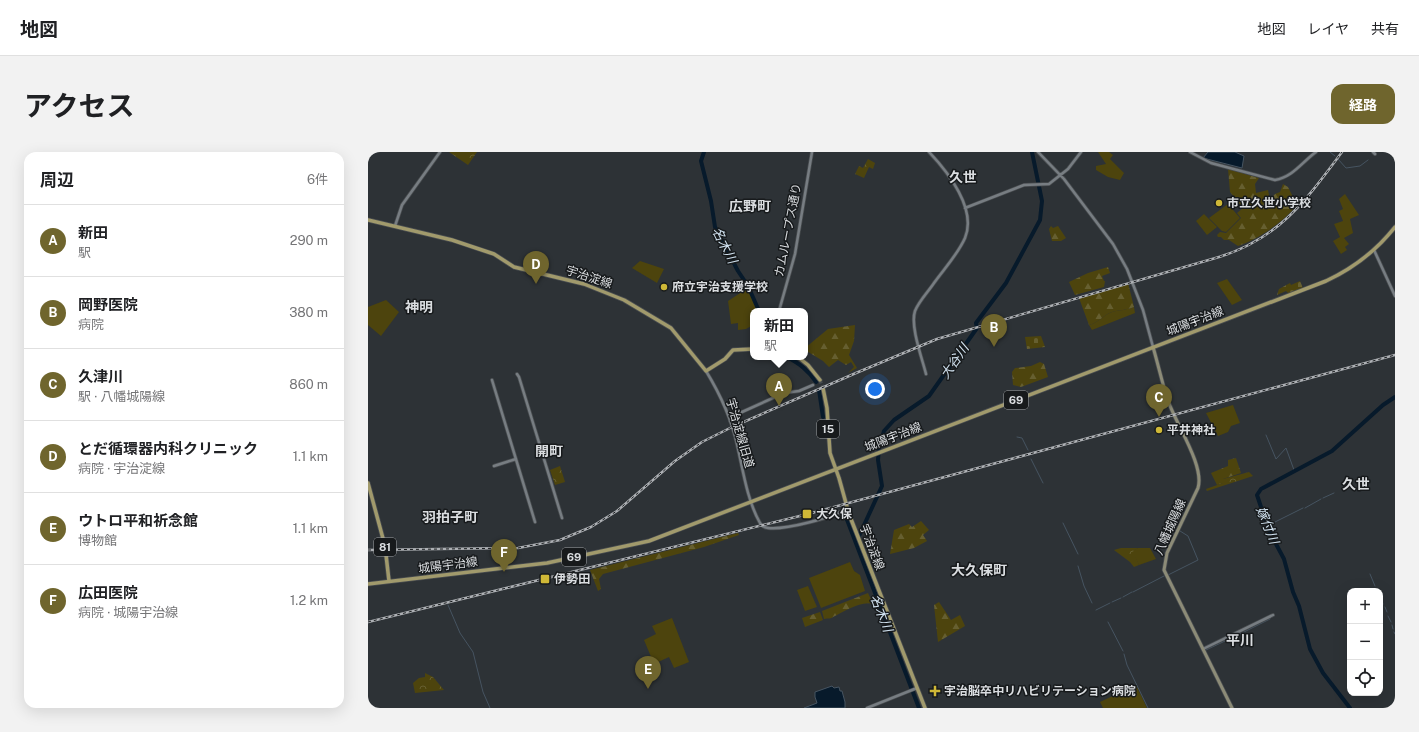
<!DOCTYPE html>
<html lang="ja">
<meta charset="utf-8">
<style>
body{margin:0;font-family:"Public Sans","Noto Sans JP",sans-serif;background:#f2f2f2;color:#202124}
.controls{position:absolute;right:12px;bottom:12px;display:grid;overflow:hidden;border-radius:8px;box-shadow:0 4px 16px #0002}
.controls button{width:36px;height:36px;display:grid;place-items:center;padding:0;border:0;border-bottom:1px solid #e0e0e0;background:#fff;color:#202124;font:20px sans-serif}
.you{position:absolute;left:507px;top:237px;width:14px;height:14px;margin:-10px;border:3px solid #fff;border-radius:50%;background:#1a73e8;box-shadow:0 0 0 6px #1a73e833}
.badge{display:grid;place-items:center;width:26px;height:26px;border-radius:50%;background:#6f652d;color:#fff;font-size:13px;font-weight:700}
.pin{position:absolute;translate:-50% -33px;filter:drop-shadow(0 1px 2px #0008)}
.pin::after{content:'';position:absolute;top:21px;width:14px;height:12px;background:inherit;clip-path:polygon(0 0,100% 0,50% 100%)}
.popup{position:absolute;left:382px;top:156px;width:58px;height:52px;box-sizing:border-box;display:grid;place-content:center;border-radius:8px;background:#fff;filter:drop-shadow(0 1px 3px #0005);font-size:13px;white-space:nowrap;color:#757577}
.popup b{font-size:15px;color:#202124}
.popup::after{content:'';position:absolute;left:50%;top:100%;margin-left:-8px;border:8px solid transparent;border-top-color:#fff}
.list{margin:0;padding:0;list-style:none}
h2{display:flex;justify-content:space-between;align-items:center;height:52px;margin:0;padding:0 16px;font-size:17px}
h2 small{font-size:13px;font-weight:400;color:#757577}
.list li{display:grid;grid-template-columns:26px 1fr auto;gap:12px;align-items:center;box-sizing:border-box;height:72px;padding:0 16px;border-top:1px solid #e0e0e0}
.list b{display:block;font-size:15px;white-space:nowrap}
.list p{margin:0;font-size:13px;white-space:nowrap;color:#757577}
.list em{font-size:13px;font-style:normal;color:#757577}
.icon{flex:none;width:22px;height:22px;fill:none;stroke:currentColor;stroke-width:2;stroke-linecap:round;stroke-linejoin:round}
.map{position:relative;flex:none;width:1027px;height:556px;overflow:hidden;border-radius:12px}
header{display:flex;align-items:center;gap:24px;box-sizing:border-box;height:56px;padding:0 20px;background:#fff;border-bottom:1px solid #e0e0e0}
header strong{font-size:19px}
nav{display:flex;gap:22px;margin-inline-start:auto;font-size:14px}
.intro{display:flex;align-items:center;justify-content:space-between;box-sizing:border-box;height:96px;padding:0 24px}
h1{margin:0;font-size:28px}
.button{padding:10px 18px;border-radius:12px;background:#6f652d;color:#fff;font-size:14px;font-weight:700}
main{display:flex;gap:24px;padding:0 24px}
aside{flex:1;background:#fff;border-radius:12px;box-shadow:0 4px 16px #0002}
.map>svg:first-child{display:block}
.grass{fill:#4d440d}
.forest{fill:url(#forest-firs)}
.cemetery{fill:url(#cemetery-stones)}
.park{fill:url(#park-crowns)}
.water{fill:#071a2b;stroke:#465461}
.lines{fill:none;stroke-linecap:round;stroke-linejoin:round}
.stream{stroke:#465461;stroke-width:1}
.river{stroke:#071a2b;stroke-width:4}
.primary-tunnel{stroke:#474c50;stroke-width:3.5;stroke-dasharray:3.5 2;stroke-linecap:butt}
.tertiary-casing{stroke:#494d50;stroke-width:4}
.secondary-casing{stroke:#494d50;stroke-width:4.5}
.primary-casing{stroke:#494d50;stroke-width:5}
.tertiary{stroke:#777d82;stroke-width:2.5}
.secondary{stroke:#8c8b77;stroke-width:3}
.primary{stroke:#a19a6c;stroke-width:3.5}
.rail-casing{stroke:#adb0b4;stroke-width:2.5}
.rail{stroke:#171a1c;stroke-width:1;stroke-dasharray:3;stroke-linecap:butt}
.poi-dot{fill:#cfb837;stroke:#171a1c;stroke-width:1.5}
.labels{text-anchor:middle;stroke-width:3;stroke-linejoin:round;paint-order:stroke}
.shield{fill:#171a1c;stroke:#a0a2a5;stroke-width:1}
.shield-label{font-size:11px;font-weight:bold;fill:#dadde0}
.poi-label{font-size:12px;font-weight:bold;fill:#dadde0;stroke:#171a1c;text-anchor:start}
.street-label{font-size:12px;fill:#dadde0;stroke:#171a1c}
.water-label{font-size:13px;font-style:italic;fill:#d1e2f0;stroke:#171a1c}
.quarter-label{font-size:14px;font-weight:bold;fill:#dadde0;stroke:#171a1c}
</style>
<header>
<strong>地図</strong>
<nav><a>地図</a><a>レイヤ</a><a>共有</a></nav>
</header>
<div class="intro"><h1>アクセス</h1><a class="button">経路</a></div>
<main>
<aside>
<h2>周辺<small>6件</small></h2>
<ul class="list">
<li><span class="badge">A</span><div><b>新田</b><p>駅</p></div><em>290 m</em></li>
<li><span class="badge">B</span><div><b>岡野医院</b><p>病院</p></div><em>380 m</em></li>
<li><span class="badge">C</span><div><b>久津川</b><p>駅 · 八幡城陽線</p></div><em>860 m</em></li>
<li><span class="badge">D</span><div><b>とだ循環器内科クリニック</b><p>病院 · 宇治淀線</p></div><em>1.1 km</em></li>
<li><span class="badge">E</span><div><b>ウトロ平和祈念館</b><p>博物館</p></div><em>1.1 km</em></li>
<li><span class="badge">F</span><div><b>広田医院</b><p>病院 · 城陽宇治線</p></div><em>1.2 km</em></li>
</ul>
</aside>
<div class="map">
<svg width="1027" height="556" viewBox="0 0 1027 556">
<defs>
<pattern id="forest-firs" width="22" height="20" patternUnits="userSpaceOnUse"><rect width="22" height="20" fill="#4d440d"/><path d="M5 1l3.5 6h-7zM16 11l3.5 6h-7z" fill="#665f30"/></pattern>
<pattern id="cemetery-stones" width="16" height="16" patternUnits="userSpaceOnUse"><rect width="16" height="16" fill="#4d440d"/><path d="M2 7V4a2 2 0 0 1 4 0v3zM10 15v-3a2 2 0 0 1 4 0v3z" fill="#665f30"/></pattern>
<pattern id="park-crowns" width="20" height="18" patternUnits="userSpaceOnUse"><rect width="20" height="18" fill="#4d440d"/><path d="M2 6a3 3 0 1 1 6 0M12 15a3 3 0 1 1 6 0" fill="none" stroke="#665f30"/></pattern>
</defs>
<rect width="100%" height="100%" fill="#2d3236"/>
<path class="grass" d="M 730,0 L 741,0 L 745,3 L 742,7 L 756,21 L 752,28 L 740,25 L 728,18 L 728,14 L 738,12 Z
M 977,42 L 991,63 L 982,67 L 985,81 L 976,86 L 981,92 L 977,95 L 979,98 L 973,102 L 965,89 L 972,85 L 966,72 L 975,69 L 971,59 L 975,57 L 971,47 Z
M 860,52 L 872,66 L 858,80 L 854,79 L 841,66 Z
M 836,62 L 849,75 L 839,83 L 828,69 Z
M 272,109 L 296,117 L 289,131 L 264,116 Z
M 859,127 L 874,148 L 864,153 L 849,131 Z
M 380,136 L 390,159 L 385,159 L 385,173 L 378,177 L 370,178 L 370,171 L 363,172 L 360,149 Z
M 18,148 L 31,160 L 13,184 L 0,173 L 0,155 Z
M 766,155 L 767,161 L 724,178 L 721,173 C 730,171 735,163 744,160 C 751,158 759,158 766,155 Z
M 865,253 L 872,271 L 863,274 L 860,280 L 850,284 L 838,261 Z
M 770,396 L 782,396 L 788,407 L 771,413 L 764,399 Z
M 482,410 L 486,419 L 492,423 L 497,439 L 453,456 L 441,426 Z
M 440,434 L 449,455 L 437,459 L 429,438 Z
M 304,466 L 321,510 L 306,516 L 301,505 L 286,512 L 276,488 L 288,482 L 284,474 Z
M 768,533 L 779,556 L 735,556 L 732,550 Z"/>
<path class="forest" d="M 860,17 L 891,26 L 887,32 L 888,41 L 900,38 L 902,48 L 907,42 L 912,40 L 915,32 L 920,35 L 929,53 C 915,70 891,87 870,94 L 861,88 L 856,88 L 853,85 L 850,85 L 849,83 L 852,80 L 858,81 L 873,66 L 869,61 L 875,56 L 862,40 Z
M 683,74 L 685,76 L 690,74 L 698,86 L 693,89 L 684,89 L 681,77 Z
M 740,115 L 742,121 L 734,124 L 736,129 L 737,129 L 736,135 L 707,143 L 701,130 L 720,121 Z
M 760,131 L 766,155 C 759,158 751,158 744,160 C 735,163 730,171 721,173 L 711,146 Z
M 487,173 L 486,189 L 481,203 L 489,216 L 480,221 L 486,215 L 483,210 L 478,213 L 470,208 L 461,215 L 455,209 L 437,198 L 437,196 L 460,177 Z
M 672,210 L 676,212 L 680,225 L 653,235 L 645,233 L 644,220 L 647,216 L 663,214 Z
M 868,306 L 873,321 L 855,327 L 856,331 L 849,333 L 843,321 L 860,314 L 860,308 Z
M 553,369 L 561,378 L 555,383 L 559,389 L 546,396 L 522,402 L 526,378 L 541,372 L 544,375 Z
M 370,381 L 371,383 L 336,395 L 235,422 L 231,427 L 233,437 L 230,439 L 222,418 Z
M 500,441 L 505,452 C 494,448 475,460 465,465 C 463,467 460,466 456,467 L 454,459 Z
M 571,450 L 583,468 L 592,463 L 597,474 L 570,490 L 566,453 Z
M 452,460 L 455,468 L 437,475 L 434,466 Z"/>
<path class="cemetery" d="M 932,129 L 935,136 L 921,142 L 918,139 L 909,143 L 911,137 L 922,131 L 923,133 Z
M 673,184 L 677,195 L 659,197 L 657,185 Z"/>
<path class="park" d="M 81,0 L 109,0 L 100,13 Z
M 500,7 L 507,11 L 505,17 L 501,15 L 496,26 L 487,22 L 491,14 L 495,16 Z
M 192,314 L 197,330 L 187,333 L 182,318 Z
M 881,320 L 885,324 L 839,339 L 838,337 L 855,331 L 855,327 Z
M 753,396 L 770,396 L 765,399 L 771,413 L 766,415 L 762,410 L 746,398 Z
M 57,521 L 65,525 L 76,538 L 47,541 L 45,531 L 51,526 L 57,525 Z"/>
<path class="water" d="M 840,0 L 867,0 L 876,4 L 874,16 L 835,6 Z
M 464,534 L 466,536 L 471,535 L 472,539 L 474,539 L 477,550 L 477,556 L 436,556 L 449,551 L 447,545 L 447,540 Z"/>
<g class="lines">
<path class="stream" d="M 962,0 L 967,4
M 970,7 L 978,16 L 992,14 L 1000,8
M 898,283 L 908,307 L 918,296 L 926,318
M 649,285 L 654,286 L 660,298
M 663,307 L 675,331
M 955,346 L 966,341
M 937,356 L 953,347
M 695,371 L 710,402
M 905,371 L 935,356
M 899,375 L 904,372
M 710,414 L 716,434 L 724,451
M 1002,422 L 1007,434
M 800,423 L 830,408 L 820,384 L 812,379
M 1009,437 L 1010,439
M 765,440 L 796,424
M 1012,444 L 1015,452
M 755,445 L 764,440
M 744,450 L 753,446
M 80,453 L 92,481 L 105,500 L 115,540 L 122,556
M 1017,455 L 1019,460
M 728,458 L 742,451
M 1020,464 L 1023,470
M 740,470 L 755,499
M 1024,473 L 1025,477
M 1026,480 L 1027,482
M 860,488 L 902,467
M 838,498 L 857,489
M 756,502 L 759,513 L 780,556"/>
<path class="river" d="M 336,0 L 333,9 L 343,49 L 347,75 L 370,119 L 380,134 L 391,159
M 419,205 C 432,212 440,218 448,230
M 451,238 L 455,265
M 478,365 L 551,556
M 491,384 L 514,334 L 510,308 L 511,296 L 516,279 L 526,268 L 561,244 L 609,176 L 608,171 L 638,131 L 672,68 L 674,49 L 664,0
M 982,556 L 955,521 L 942,497 L 931,454 L 925,440 L 916,407 L 901,379 L 889,343 L 893,337 L 964,299 L 1015,253 L 1027,245"/>
<path class="primary-tunnel" d="M 452,228 L 455,236"/>
<g class="tertiary-casing">
<path id="tertiary" d="M 670,0 L 696,27 L 745,92 L 759,117 L 775,158 L 785,195
M 822,0 L 843,11 L 907,28 C 925,25 934,10 948,0
M 1005,0 L 1007,2
M 597,56 L 656,33 L 681,32 L 700,17 L 713,0
M 27,74 L 34,53 L 72,0
M 1006,98 L 1027,144
M 411,159 L 427,102 L 444,0
M 338,219 C 352,242 363,265 369,292 C 375,318 379,348 392,371 C 394,374 397,376 400,376 C 417,378 465,366 479,356
M 149,222 L 151,225 L 194,366
M 558,222 C 554,206 542,174 547,159 C 551,149 560,140 566,131 C 576,117 590,102 597,86 C 609,57 580,20 561,0
M 124,228 L 167,370
M 362,269 L 369,266 L 374,260 L 416,241 L 431,239 L 445,233
M 126,314 L 148,307
M 835,497 L 905,463
M 499,556 L 549,536"/>
</g>
<g class="secondary-casing">
<path id="secondary" d="M 785,195 C 790,212 794,230 799,246 C 806,269 837,313 830,336 L 799,401 L 796,418 L 864,556"/>
</g>
<g class="primary-casing">
<path id="primary" d="M 0,68 L 84,88 L 126,102 L 146,115 L 216,132 L 256,148 L 303,176 L 338,219 L 357,207 L 365,198 L 385,197
M 430,205 L 440,213 L 452,228
M 455,236 L 459,256 L 462,301 L 471,326 L 481,362 L 557,556
M 0,331 L 17,394 L 21,429
M 0,432 L 179,411 L 281,389 L 958,129 C 986,116 1008,99 1027,75"/>
</g>
<use href="#tertiary" class="tertiary"/>
<use href="#secondary" class="secondary"/>
<use href="#primary" class="primary"/>
<g class="rail-casing">
<path id="rail" d="M 0,398 L 150,396 L 192,388 L 223,375 L 249,359 L 307,309 L 334,290 L 364,275 L 488,221 L 569,187 L 851,105 C 912,86 938,48 974,0
M 0,470 L 440,362 L 1027,203"/>
</g>
<use href="#rail" class="rail"/>
</g>
<g class="poi-dot">
<circle cx="851" cy="51" r="4"/>
<circle cx="296" cy="135" r="4"/>
<circle cx="791" cy="278" r="4"/>
<rect x="434" y="357" width="10" height="10" rx="2"/>
<rect x="172" y="422" width="10" height="10" rx="2"/>
<path d="M565 533h4v4h4v4h-4v4h-4v-4h-4v-4h4z"/>
</g>
<g class="labels">
<g class="shield">
<rect x="636" y="239" width="24" height="18" rx="3"/>
<rect x="449" y="268" width="22" height="18" rx="3"/>
<rect x="6" y="386" width="22" height="18" rx="3"/>
<rect x="194" y="396" width="24" height="18" rx="3"/>
</g>
<g class="shield-label">
<text x="648" y="252">69</text>
<text x="460" y="281">15</text>
<text x="17" y="399">81</text>
<text x="206" y="409">69</text>
</g>
<g class="poi-label">
<text x="859" y="55">市立久世小学校</text>
<text x="304" y="139">府立宇治支援学校</text>
<text x="799" y="282">平井神社</text>
<text x="448" y="366">大久保</text>
<text x="186" y="431">伊勢田</text>
<text x="576" y="543">宇治脳卒中リハビリテーション病院</text>
</g>
<g class="street-label">
<text transform="translate(420 78) rotate(-79)" y="4">カムループス通り</text>
<text transform="translate(221 125) rotate(18)" y="4">宇治淀線</text>
<text transform="translate(827 169) rotate(-21)" y="4">城陽宇治線</text>
<text transform="translate(372 281) rotate(74)" y="4">宇治淀線旧道</text>
<text transform="translate(525 285) rotate(-21)" y="4">城陽宇治線</text>
<text transform="translate(802 375) rotate(-66)" y="4">八幡城陽線</text>
<text transform="translate(504 395) rotate(69)" y="4">宇治淀線</text>
<text transform="translate(80 413) rotate(-7)" y="4">城陽宇治線</text>
</g>
<g class="water-label">
<text transform="translate(357 93) rotate(63)" y="5">名木川</text>
<text transform="translate(586 209) rotate(-55)" y="5">大谷川</text>
<text transform="translate(900 373) rotate(68)" y="5">嫁付川</text>
<text transform="translate(514 461) rotate(69)" y="5">名木川</text>
</g>
<g class="quarter-label">
<text x="595" y="30">久世</text>
<text x="382" y="59">広野町</text>
<text x="51" y="160">神明</text>
<text x="181" y="304">開町</text>
<text x="988" y="337">久世</text>
<text x="82" y="370">羽拍子町</text>
<text x="611" y="423">大久保町</text>
<text x="872" y="493">平川</text>
</g>
</g>
</svg>
<div class="controls">
<button>+</button>
<button>−</button>
<button><svg class="icon" aria-label="locate" viewBox="0 0 24 24"><circle cx="12" cy="12" r="6"/><path d="M12 2v4M12 18v4M2 12h4M18 12h4"/></svg></button>
</div>
<div class="you"></div>
<div class="pin badge" style="left:411px;top:254px">A</div>
<div class="popup"><b>新田</b>駅</div>
<div class="pin badge" style="left:626px;top:195px">B</div>
<div class="pin badge" style="left:791px;top:265px">C</div>
<div class="pin badge" style="left:168px;top:132px">D</div>
<div class="pin badge" style="left:280px;top:537px">E</div>
<div class="pin badge" style="left:136px;top:420px">F</div>
</div>
</main>
